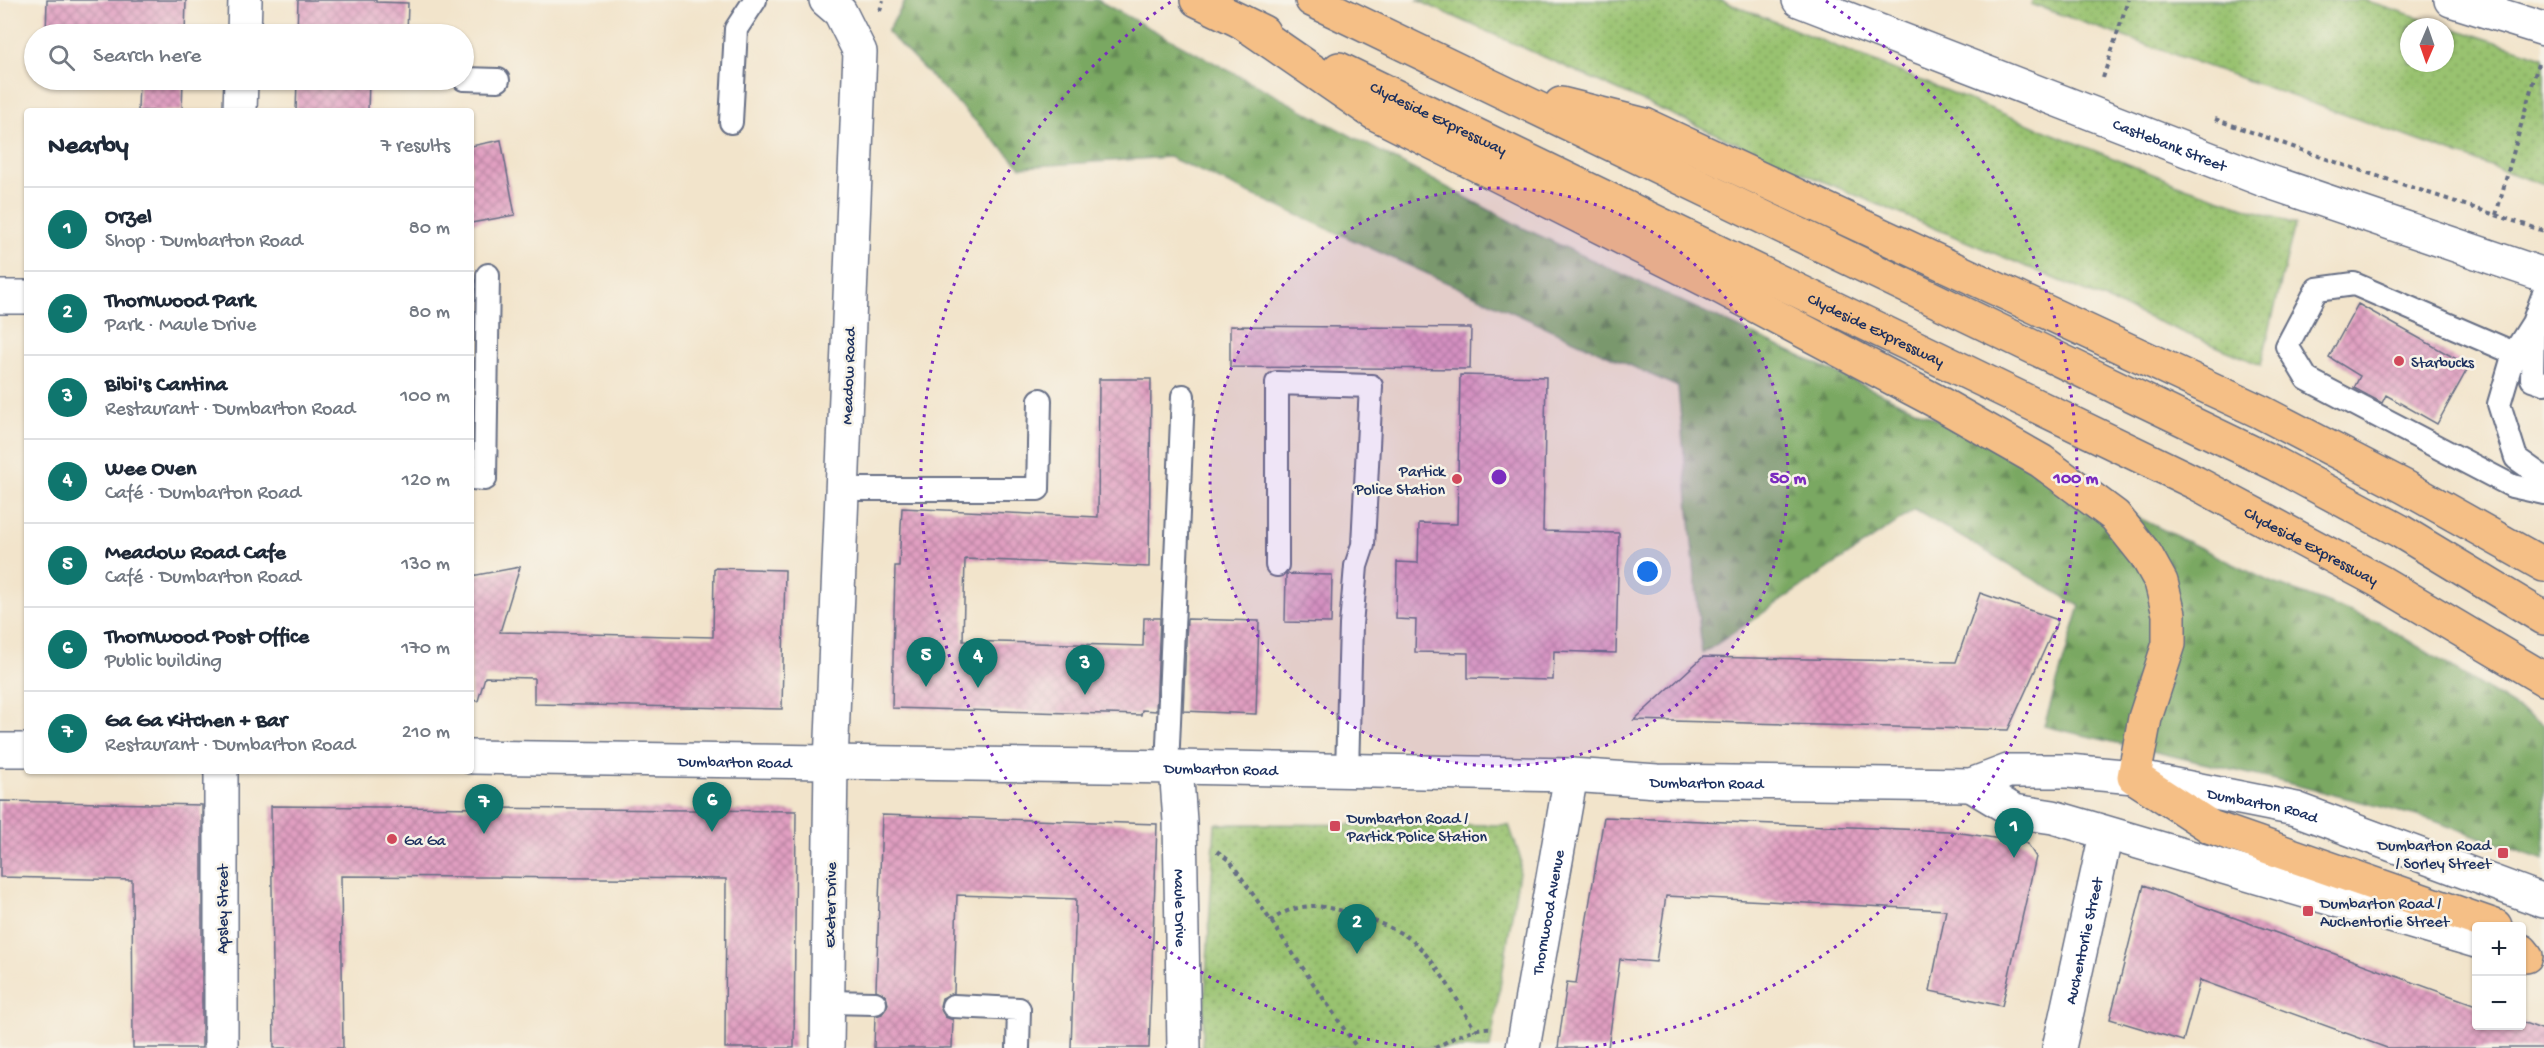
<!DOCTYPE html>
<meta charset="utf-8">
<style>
body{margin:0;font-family:"Gochi Hand",sans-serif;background:#f6f6f7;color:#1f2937}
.controls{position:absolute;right:18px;bottom:18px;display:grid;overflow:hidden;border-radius:6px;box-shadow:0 2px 4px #0004}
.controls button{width:54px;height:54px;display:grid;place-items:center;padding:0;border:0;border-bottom:2px solid #e0e1e3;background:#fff;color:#1f2937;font:30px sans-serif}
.compass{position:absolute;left:2400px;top:18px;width:54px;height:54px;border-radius:50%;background:#fff;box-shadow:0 2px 4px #0004;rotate:182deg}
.you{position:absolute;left:1648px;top:572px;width:21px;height:21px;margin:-15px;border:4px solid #fff;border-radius:50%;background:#1a73e8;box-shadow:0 0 0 9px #1a73e833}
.badge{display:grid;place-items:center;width:39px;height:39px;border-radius:50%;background:#0f766e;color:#fff;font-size:20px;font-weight:700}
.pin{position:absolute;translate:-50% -50px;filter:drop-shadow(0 2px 3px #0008)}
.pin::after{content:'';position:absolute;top:32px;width:21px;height:18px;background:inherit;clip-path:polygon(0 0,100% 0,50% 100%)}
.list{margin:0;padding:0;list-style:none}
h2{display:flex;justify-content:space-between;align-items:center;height:78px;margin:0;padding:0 24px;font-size:26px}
h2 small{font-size:20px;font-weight:400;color:#747a83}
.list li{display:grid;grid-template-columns:39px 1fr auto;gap:18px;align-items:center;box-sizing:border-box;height:84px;padding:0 24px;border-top:2px solid #e0e1e3}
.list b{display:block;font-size:22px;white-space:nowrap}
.list p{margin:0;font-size:20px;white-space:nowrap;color:#747a83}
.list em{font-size:20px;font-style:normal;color:#747a83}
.icon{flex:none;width:33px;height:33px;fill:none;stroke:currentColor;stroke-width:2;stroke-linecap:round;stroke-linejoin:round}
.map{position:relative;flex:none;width:2544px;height:1048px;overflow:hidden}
.search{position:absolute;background:#fff;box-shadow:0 2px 4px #0004;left:24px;top:24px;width:450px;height:66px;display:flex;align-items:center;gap:15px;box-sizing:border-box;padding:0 21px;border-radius:33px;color:#747a83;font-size:22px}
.panel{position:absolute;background:#fff;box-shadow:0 2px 4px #0004;left:24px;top:108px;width:450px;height:666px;border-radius:6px}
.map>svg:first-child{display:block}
.grass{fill:url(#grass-dots);stroke:#5a7866;stroke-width:1.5;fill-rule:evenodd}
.forest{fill:url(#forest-firs);stroke:#4a6c60;stroke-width:1.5}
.building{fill:url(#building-cross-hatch)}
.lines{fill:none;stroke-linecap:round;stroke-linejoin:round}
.service-casing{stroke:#666e84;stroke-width:26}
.minor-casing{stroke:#666e84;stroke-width:36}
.tertiary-casing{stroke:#666e84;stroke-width:36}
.primary-casing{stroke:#666e84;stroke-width:36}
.path{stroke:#666e84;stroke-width:4;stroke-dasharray:4.5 4.5;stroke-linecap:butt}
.service{stroke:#fff;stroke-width:22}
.minor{stroke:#fff;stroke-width:33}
.tertiary{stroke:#fff;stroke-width:33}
.primary{stroke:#f5bf86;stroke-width:33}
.ring{fill:none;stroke:#7b2cbf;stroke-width:3;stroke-dasharray:3 6}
.poi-dot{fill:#d1495b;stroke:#f7f3e8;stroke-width:2}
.labels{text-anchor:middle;stroke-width:5;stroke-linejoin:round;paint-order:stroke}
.street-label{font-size:16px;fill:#1b2f5e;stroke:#f7f3e8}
.poi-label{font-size:16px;fill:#1b2f5e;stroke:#f7f3e8;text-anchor:start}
.centre{fill:#7b2cbf;stroke:#f7f3e8;stroke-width:3}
.ring-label{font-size:18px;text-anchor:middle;font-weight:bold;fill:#7b2cbf;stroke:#f7f3e8;stroke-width:5;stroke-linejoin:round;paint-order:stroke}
</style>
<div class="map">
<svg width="2544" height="1048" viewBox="0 0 2544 1048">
<defs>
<pattern id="grass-dots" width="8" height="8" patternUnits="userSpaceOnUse" patternTransform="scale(1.5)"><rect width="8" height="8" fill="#99c26f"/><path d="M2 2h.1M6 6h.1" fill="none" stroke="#7c9e5e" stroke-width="1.8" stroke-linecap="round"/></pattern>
<pattern id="forest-firs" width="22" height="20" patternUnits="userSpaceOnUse" patternTransform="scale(1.5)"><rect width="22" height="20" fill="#7aa862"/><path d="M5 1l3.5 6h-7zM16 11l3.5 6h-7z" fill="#638954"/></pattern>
<pattern id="building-cross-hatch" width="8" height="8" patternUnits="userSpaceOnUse" patternTransform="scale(1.5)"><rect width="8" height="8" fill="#e19fc1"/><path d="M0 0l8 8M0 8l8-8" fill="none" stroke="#b682a0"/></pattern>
</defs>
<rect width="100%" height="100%" fill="#f7f3e8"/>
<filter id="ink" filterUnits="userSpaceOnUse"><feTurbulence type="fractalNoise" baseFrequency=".0167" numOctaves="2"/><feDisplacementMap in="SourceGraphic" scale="12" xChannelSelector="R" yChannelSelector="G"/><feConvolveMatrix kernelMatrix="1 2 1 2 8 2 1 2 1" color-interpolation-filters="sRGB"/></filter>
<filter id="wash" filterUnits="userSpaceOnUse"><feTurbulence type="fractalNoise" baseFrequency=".008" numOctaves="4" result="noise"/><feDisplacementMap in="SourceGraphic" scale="24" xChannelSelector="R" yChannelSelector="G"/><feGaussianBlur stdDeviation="1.35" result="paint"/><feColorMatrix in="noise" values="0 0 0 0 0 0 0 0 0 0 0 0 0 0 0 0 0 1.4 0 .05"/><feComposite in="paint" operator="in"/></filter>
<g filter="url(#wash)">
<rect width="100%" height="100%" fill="#f2e4cb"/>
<path class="grass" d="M 1417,0 L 1721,0 L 2185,187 L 2295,224 L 2261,365 L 1803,173 Z
M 2033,0 L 2364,0 L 2544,57 L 2544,185 L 2031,4 ZM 2409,27 L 2445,27 L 2445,63 L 2409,63 Z
M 1215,824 L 1509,825 L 1521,860 L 1490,1048 L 1202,1048 Z"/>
<path class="forest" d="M 906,0 L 1097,0 L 1523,228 L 1949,425 L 2266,580 L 2380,623 L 2544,725 L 2544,860 L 2429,819 L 2267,778 L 2044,726 L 2080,606 L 1915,510 L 1702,654 L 1678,387 L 1169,157 L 1021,167 L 887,32 Z"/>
<g id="blocks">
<path class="building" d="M 47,0 L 186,0 L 185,34 L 46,34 Z
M 298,0 L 376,0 L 376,2 L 408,3 L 407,34 L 297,34 Z
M 139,80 L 183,80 L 182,111 L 138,111 Z
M 297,80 L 369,80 L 368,111 L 296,111 Z
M 501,140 L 515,215 L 471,223 L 471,146 Z
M 2358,304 L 2469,366 L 2437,424 L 2386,395 L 2382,403 L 2354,388 L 2360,376 L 2329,357 Z
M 1230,326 L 1471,328 L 1470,369 L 1230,367 Z
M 1460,375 L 1546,377 L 1543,531 L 1619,533 L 1616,653 L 1554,651 L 1553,680 L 1468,678 L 1468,653 L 1415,652 L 1416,620 L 1396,619 L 1397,562 L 1418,563 L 1419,523 L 1457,524 Z
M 1099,379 L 1151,379 L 1149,567 L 965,559 L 963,641 L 1143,646 L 1144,618 L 1160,618 L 1156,711 L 1142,710 L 1141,715 L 892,708 L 895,566 L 899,566 L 902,508 L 1098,517 Z
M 520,567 L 500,632 L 713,637 L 714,568 L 785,570 L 782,709 L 534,704 L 534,678 L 485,677 L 478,701 L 471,700 L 471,576 Z
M 1286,574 L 1332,575 L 1331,623 L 1285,622 Z
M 1980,593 L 2058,620 L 2008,730 L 1634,720 L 1703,657 L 1956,662 Z
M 1187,619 L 1259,621 L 1256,714 L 1183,711 Z
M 0,801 L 202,805 L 202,1048 L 133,1048 L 132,880 L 0,877 Z
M 271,806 L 796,811 L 794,1048 L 725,1048 L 726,879 L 341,876 L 343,1048 L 274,1048 Z
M 882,815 L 1157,824 L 1149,1048 L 1071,1048 L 1076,899 L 957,895 L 954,993 L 942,998 L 940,1006 L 945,1017 L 953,1020 L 952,1048 L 874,1048 L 875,1016 L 882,1014 L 888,1004 L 886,996 L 876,990 Z
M 1604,817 L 1948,831 L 2027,843 L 2036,857 L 2002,1006 L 1930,991 L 1946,910 L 1666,896 L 1656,962 L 1620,959 L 1608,1048 L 1558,1048 L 1567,982 L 1576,983 Z
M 2144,885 L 2476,1005 L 2476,1026 L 2522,1026 L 2522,1022 L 2544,1030 L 2544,1048 L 2387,1048 L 2200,980 L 2183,1041 L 2110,1019 Z"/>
</g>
</g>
<g filter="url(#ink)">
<use href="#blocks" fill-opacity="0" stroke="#666e84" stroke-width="1.5"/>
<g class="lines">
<g class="service-casing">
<path id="service" d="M 464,79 L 498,80
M 731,122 L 736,29 L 755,0
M 2544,293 L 2533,323 L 2514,353 L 2499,404 L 2516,458 L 2544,478
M 2533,324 L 2532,379 L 2544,383
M 2514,353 L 2354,284 L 2317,289 L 2287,346 L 2307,379 L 2512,486 L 2544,493
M 471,478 L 485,479 L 488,275
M 842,489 L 1038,489 L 1040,400
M 1277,565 L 1277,383 L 1371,386 L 1363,545 L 1356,566 L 1351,625 L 1347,771
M 1167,768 L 1183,396
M 827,1002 L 875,1003
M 953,1006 L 1019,1009 L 1018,1048"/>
</g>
<g class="minor-casing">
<g id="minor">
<path d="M 826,0 L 840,12 L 860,52 L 831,763 L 827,1048"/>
<path d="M 2451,0 L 2544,29"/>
<path d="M 244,34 L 245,0"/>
<path d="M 240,111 L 241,80"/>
<path d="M 0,297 L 27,297"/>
<path id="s1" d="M 1176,767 L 1180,821 L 1184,1048"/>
<path d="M 221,771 L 221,1048"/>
<path id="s2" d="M 1523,1048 L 1571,775"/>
<path id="s3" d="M 2059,1048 L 2106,834"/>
</g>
</g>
<g class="tertiary-casing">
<g id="tertiary">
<path id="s4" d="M 1799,0 L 2264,180 L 2544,275"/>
<path d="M 0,750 L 27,750"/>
<path id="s5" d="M 471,757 L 1176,767 L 1571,775 L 1657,781 L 1971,785 L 2008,771 L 2068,771 L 2134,777 L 2296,809 L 2544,901"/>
<path d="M 1971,785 L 2014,811 L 2053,817 L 2476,941"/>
</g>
</g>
<g class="primary-casing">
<g id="primary">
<path d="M 1197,0 L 1263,32"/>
<path d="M 1312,0 L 2276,464 L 2400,531 L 2544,618"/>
<path d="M 1242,22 L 1374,113 L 1722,288 L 1934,400 L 2041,461 L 2115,516 L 2146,555 L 2161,582 L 2169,614 L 2169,644 L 2145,718 L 2134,777 L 2211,827 L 2495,926"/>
<path id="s6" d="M 1339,69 L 2196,483 L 2379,581 L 2544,679"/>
<path d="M 1561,104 L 1645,125 L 2261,412 L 2405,487 L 2544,565"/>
<path d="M 2522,951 L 2526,956"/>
</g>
</g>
<path class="path" d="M 880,11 L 883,0
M 2103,78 L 2128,0
M 2215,119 L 2338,163 L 2544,231
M 2496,215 L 2538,64
M 1217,851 L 1231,862 L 1357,1048
M 1270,922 C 1282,911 1297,907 1312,906 C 1337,906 1397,926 1415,943 C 1440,967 1457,1000 1475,1030
M 1435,1048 C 1452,1039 1472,1026 1492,1028"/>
<use href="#service" class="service"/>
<use href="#minor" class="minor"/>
<use href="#tertiary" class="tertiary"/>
<use href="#primary" class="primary"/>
</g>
</g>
<circle cx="1499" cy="477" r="289" fill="#7b2cbf" fill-opacity=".12"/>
<g class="ring">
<circle cx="1499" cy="477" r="289"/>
<path d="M1414 1048A577 577 0 0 1 1172 1M1826 1A577 577 0 0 1 1584 1048"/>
</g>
<g class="poi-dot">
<circle cx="2399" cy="361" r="6"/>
<circle cx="1457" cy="479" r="6"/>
<rect x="1329" y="820" width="12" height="12" rx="3"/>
<circle cx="392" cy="839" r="6"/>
<rect x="2497" y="847" width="12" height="12" rx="3"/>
<rect x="2302" y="905" width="12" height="12" rx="3"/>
</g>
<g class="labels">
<g class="street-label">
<text dy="6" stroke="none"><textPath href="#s6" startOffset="111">Clydeside Expressway</textPath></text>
<text dy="6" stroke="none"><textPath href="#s4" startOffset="398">Castlebank Street</textPath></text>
<text dy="6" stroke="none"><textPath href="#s6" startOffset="597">Clydeside Expressway</textPath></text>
<text transform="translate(847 376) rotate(-88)" y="6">Meadow Road</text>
<text dy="6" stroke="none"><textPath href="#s6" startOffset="1083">Clydeside Expressway</textPath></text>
<text dy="6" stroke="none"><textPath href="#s5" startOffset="264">Dumbarton Road</textPath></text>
<text dy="6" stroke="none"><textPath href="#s5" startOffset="750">Dumbarton Road</textPath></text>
<text dy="6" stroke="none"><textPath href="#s5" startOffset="1236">Dumbarton Road</textPath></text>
<text dy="6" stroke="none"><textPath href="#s5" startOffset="1798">Dumbarton Road</textPath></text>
<text transform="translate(829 905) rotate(-89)" y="6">Exeter Drive</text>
<text dy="6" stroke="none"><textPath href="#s1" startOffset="141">Maule Drive</textPath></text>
<text transform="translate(221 909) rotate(-90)" y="6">Apsley Street</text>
<text dy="6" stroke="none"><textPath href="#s2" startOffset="138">Thornwood Avenue</textPath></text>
<text dy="6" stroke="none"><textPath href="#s3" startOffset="110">Auchentorlie Street</textPath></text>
</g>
<g class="poi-label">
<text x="2411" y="367">Starbucks</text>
<text x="1445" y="476" text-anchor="end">Partick<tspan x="1445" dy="18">Police Station</tspan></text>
<text x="1347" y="823">Dumbarton Road /<tspan x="1347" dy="18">Partick Police Station</tspan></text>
<text x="404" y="845">Ga Ga</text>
<text x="2491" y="850" text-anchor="end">Dumbarton Road<tspan x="2491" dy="18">/ Sorley Street</tspan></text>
<text x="2320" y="908">Dumbarton Road /<tspan x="2320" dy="18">Auchentorlie Street</tspan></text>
</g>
</g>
<circle cx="1499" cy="477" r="9" class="centre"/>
<g class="ring-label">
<text x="1788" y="483">50 m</text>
<text x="2076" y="483">100 m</text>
</g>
</svg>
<div class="controls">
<button>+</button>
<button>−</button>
</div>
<svg class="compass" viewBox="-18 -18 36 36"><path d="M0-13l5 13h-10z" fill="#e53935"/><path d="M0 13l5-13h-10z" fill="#747a83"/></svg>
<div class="you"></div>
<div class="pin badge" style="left:2014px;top:858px">1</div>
<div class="pin badge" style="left:1357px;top:954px">2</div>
<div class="pin badge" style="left:1085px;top:695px">3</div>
<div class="pin badge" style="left:978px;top:688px">4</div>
<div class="pin badge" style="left:926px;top:687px">5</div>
<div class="pin badge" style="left:712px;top:832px">6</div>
<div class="pin badge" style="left:484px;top:834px">7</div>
<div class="search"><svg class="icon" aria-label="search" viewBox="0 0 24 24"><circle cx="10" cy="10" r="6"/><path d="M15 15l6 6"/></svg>Search here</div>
<section class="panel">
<h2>Nearby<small>7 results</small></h2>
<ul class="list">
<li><span class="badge">1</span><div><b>Orzel</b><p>Shop · Dumbarton Road</p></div><em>80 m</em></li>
<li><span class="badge">2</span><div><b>Thornwood Park</b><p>Park · Maule Drive</p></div><em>80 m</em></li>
<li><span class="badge">3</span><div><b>Bibi's Cantina</b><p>Restaurant · Dumbarton Road</p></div><em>100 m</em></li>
<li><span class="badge">4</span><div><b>Wee Oven</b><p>Café · Dumbarton Road</p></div><em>120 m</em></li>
<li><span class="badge">5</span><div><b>Meadow Road Cafe</b><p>Café · Dumbarton Road</p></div><em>130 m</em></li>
<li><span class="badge">6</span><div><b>Thornwood Post Office</b><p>Public building</p></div><em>170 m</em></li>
<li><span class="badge">7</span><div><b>Ga Ga Kitchen + Bar</b><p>Restaurant · Dumbarton Road</p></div><em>210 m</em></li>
</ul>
</section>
</div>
